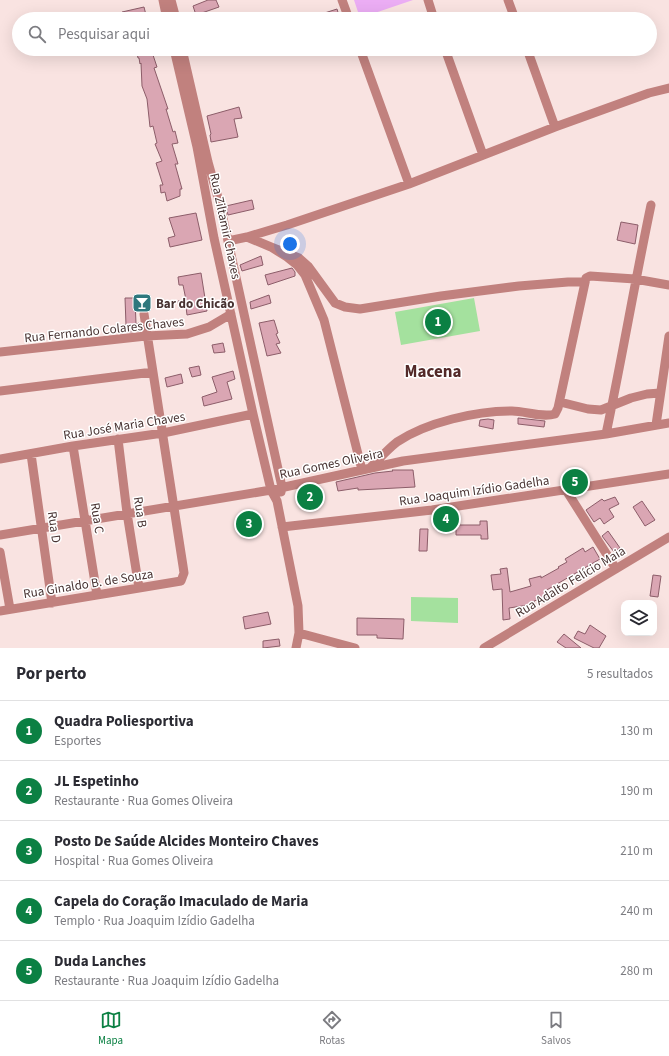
<!DOCTYPE html>
<html lang="pt">
<meta charset="utf-8">
<style>
body{margin:0;font-family:"Source Sans 3",sans-serif;background:#f2f2f3;color:#2b2b33}
.controls{position:absolute;right:12px;bottom:12px;display:grid;overflow:hidden;border-radius:8px;box-shadow:0 4px 16px #0002}
.controls button{width:36px;height:36px;display:grid;place-items:center;padding:0;border:0;border-bottom:1px solid #e1e1e2;background:#fff;color:#2b2b33;font:20px sans-serif}
.you{position:absolute;left:290px;top:244px;width:14px;height:14px;margin:-10px;border:3px solid #fff;border-radius:50%;background:#1a73e8;box-shadow:0 0 0 6px #1a73e833}
.badge{display:grid;place-items:center;width:26px;height:26px;border-radius:50%;background:#0b8043;color:#fff;font-size:13px;font-weight:700}
.pin{position:absolute;translate:-50% -50%;border:2px solid #fff;box-shadow:0 1px 4px #0006}
.list{margin:0;padding:0;list-style:none}
h2{display:flex;justify-content:space-between;align-items:center;height:52px;margin:0;padding:0 16px;font-size:17px}
h2 small{font-size:13px;font-weight:400;color:#7c7c81}
.list li{display:grid;grid-template-columns:26px 1fr auto;gap:12px;align-items:center;box-sizing:border-box;height:60px;padding:0 16px;border-top:1px solid #e1e1e2}
.list b{display:block;font-size:15px;white-space:nowrap}
.list p{margin:0;font-size:13px;white-space:nowrap;color:#7c7c81}
.list em{font-size:13px;font-style:normal;color:#7c7c81}
.icon{flex:none;width:22px;height:22px;fill:none;stroke:currentColor;stroke-width:2;stroke-linecap:round;stroke-linejoin:round}
.map{position:relative;flex:none;width:669px;height:648px;overflow:hidden}
.search{position:absolute;background:#fff;box-shadow:0 4px 16px #0002;left:12px;right:12px;top:12px;height:44px;display:flex;align-items:center;gap:10px;box-sizing:border-box;padding:0 14px;border-radius:22px;color:#7c7c81;font-size:15px}
.sheet{height:352px;background:#fff}
nav{display:flex;justify-content:space-around;align-items:center;box-sizing:border-box;height:56px;border-top:1px solid #e1e1e2;background:#fff;font-size:11px;color:#7c7c81}
nav a{display:grid;justify-items:center;gap:2px}
nav .on{color:#0b8043}
.map>svg:first-child{display:block}
.green{fill:#a4e19e}
.water{fill:#ebadf4}
.building{fill:#daa6b3;stroke:#8c5d69}
.lines{fill:none;stroke-linecap:round;stroke-linejoin:round}
.minor{stroke:#c1817e;stroke-width:9}
.labels{text-anchor:middle;stroke-width:3;stroke-linejoin:round;paint-order:stroke}
.street-label{font-size:13px;fill:#483332;stroke:#fff}
.poi-label{font-size:13px;font-weight:bold;fill:#483332;stroke:#fff;text-anchor:start}
.district-label{font-size:17px;font-weight:bold;fill:#532928;stroke:#fff}
</style>
<div class="map">
<svg width="669" height="648" viewBox="0 0 669 648">
<rect width="100%" height="100%" fill="#f9e3e1"/>
<path class="green" d="M 474,298 L 480,331 L 401,345 L 395,312 Z
M 411,597 L 458,598 L 458,623 L 411,621 Z"/>
<path class="water" d="M 354,0 L 413,0 L 360,18 Z"/>
<path class="building" d="M 208,0 L 216,0 L 219,7 L 196,15 L 193,6 Z
M 144,7 L 146,15 L 143,16 L 144,19 L 123,19 L 122,12 Z
M 337,9 L 340,19 L 309,19 L 309,18 Z
M 136,49 L 151,49 L 157,67 L 154,68 L 168,109 L 166,109 L 173,132 L 175,131 L 178,143 L 172,144 L 178,164 L 175,164 L 182,189 L 180,189 L 180,196 L 167,201 L 165,192 L 161,193 L 160,185 L 163,185 L 156,163 L 162,161 L 155,144 L 157,143 L 153,126 L 150,127 L 147,99 L 142,86 L 141,63 L 140,64 L 139,58 L 138,58 Z
M 239,107 L 242,118 L 234,119 L 238,137 L 211,142 L 210,135 L 211,134 L 207,116 Z
M 252,200 L 254,209 L 228,215 L 226,206 Z
M 196,213 L 202,240 L 170,247 L 168,238 L 175,236 L 169,218 Z
M 621,222 L 638,225 L 635,244 L 617,240 Z
M 261,256 L 263,265 L 242,271 L 240,265 Z
M 292,268 L 295,272 L 295,276 L 268,285 L 265,275 Z
M 201,273 L 207,311 L 187,315 L 186,307 L 179,308 L 178,301 L 186,300 L 183,285 L 179,285 L 178,277 Z
M 269,295 L 271,303 L 251,309 L 250,302 Z
M 125,298 L 135,298 L 136,324 L 139,323 L 140,331 L 119,333 L 119,326 L 126,325 Z
M 274,320 L 278,333 L 276,334 L 280,343 L 276,344 L 281,353 L 267,356 L 259,323 Z
M 223,343 L 225,352 L 214,353 L 212,345 Z
M 199,366 L 201,375 L 192,377 L 189,368 Z
M 233,371 L 235,379 L 227,382 L 232,399 L 204,406 L 202,397 L 217,392 L 212,377 Z
M 181,374 L 183,383 L 167,387 L 165,378 Z
M 518,418 L 545,421 L 544,427 L 518,424 Z
M 488,419 L 494,420 L 493,429 L 479,426 L 480,420 Z
M 392,470 L 413,470 L 415,487 L 358,490 L 358,488 L 338,491 L 336,482 L 375,473 L 393,471 Z
M 317,486 L 319,493 L 302,496 L 301,490 Z
M 615,497 L 619,504 L 609,509 L 614,517 L 604,524 L 600,518 L 594,522 L 586,510 L 602,499 L 604,501 Z
M 642,501 L 655,520 L 645,526 L 633,507 Z
M 480,521 L 487,521 L 488,539 L 481,539 L 481,535 L 456,535 L 456,525 L 480,525 Z
M 420,529 L 428,529 L 427,551 L 419,551 Z
M 608,531 L 620,548 L 614,552 L 602,536 Z
M 593,547 L 600,559 L 545,591 L 547,597 L 534,601 L 535,604 L 509,608 L 510,619 L 503,620 L 502,589 L 493,590 L 491,575 L 501,574 L 500,569 L 507,568 L 510,592 L 531,586 L 529,579 L 541,576 L 541,578 L 559,568 L 558,567 L 567,562 L 565,559 L 583,548 L 585,552 Z
M 653,575 L 661,576 L 658,597 L 650,596 Z
M 268,612 L 271,624 L 245,629 L 243,617 Z
M 357,618 L 404,619 L 403,639 L 377,638 L 377,635 L 357,635 Z
M 590,625 L 606,636 L 599,648 L 594,648 L 574,638 L 578,631 L 585,634 Z
M 564,634 L 581,648 L 566,648 L 557,642 Z
M 279,639 L 280,646 L 263,648 L 263,641 Z"/>
<g class="lines">
<path class="minor" d="M 163,0 L 167,19
M 171,0 L 176,19
M 342,0 L 349,19
M 428,0 L 434,19
M 508,0 L 515,19
M 174,49 L 197,147 L 214,238 L 253,414 L 271,490 L 277,501 L 298,606 L 299,633 L 296,648
M 182,49 L 208,162 L 220,205 L 228,241 L 282,487 L 281,492
M 360,49 L 409,184
M 445,49 L 483,155
M 527,49 L 555,127
M 247,237 L 271,247 L 287,257 L 297,265 L 305,275 L 324,320 L 362,470
M 228,241 L 247,237 L 287,225 L 409,184 L 555,127 L 649,93 L 669,88
M 271,247 L 299,258 L 308,266 L 335,303 L 345,307 L 360,309 L 441,296 L 519,286 L 568,282 L 584,282
M 0,352 L 146,336 L 187,334 L 209,327 L 231,314
M 0,391 L 153,372
M 560,402 L 588,409 L 601,410 L 631,398 L 647,394 L 660,393
M 656,425 L 669,336
M 606,434 C 622,358 635,281 651,205
M 118,439 L 127,513 L 139,588
M 73,446 L 97,595
M 31,454 L 52,603
M 0,459 L 73,446 L 163,433 L 253,414
M 370,468 C 379,459 388,449 397,442 C 427,422 476,411 512,411 C 525,411 542,418 555,414 L 558,408 L 586,278 L 590,276 L 635,279 L 669,285
M 566,490 L 616,569
M 282,527 L 432,510 L 669,474
M 0,535 L 271,490 L 403,461 L 606,434 L 669,423
M 0,552 L 10,609
M 0,611 L 139,588 L 181,581 L 184,573 L 183,566 L 144,314
M 299,633 L 355,648
M 484,648 L 669,537"/>
</g>
<defs>
<g id="bar-square" transform="scale(1)"><rect x="-9" y="-9" width="18" height="18" rx="4" fill="#2e777d" stroke="#fff"/><path d="M-6-5H6L.8 .8V4.5H3.5V6h-7V4.5H-.8V.8Z" fill="#fff"/></g>
</defs>
<g fill-rule="evenodd">
<use href="#bar-square" x="142" y="303"/>
</g>
<g class="labels">
<g class="street-label">
<text transform="translate(226 226) rotate(78)" y="5">Rua Ziltamir Chaves</text>
<text transform="translate(104 329) rotate(-6)" y="5">Rua Fernando Colares Chaves</text>
<text transform="translate(124 425) rotate(-9)" y="5">Rua José Maria Chaves</text>
<text transform="translate(331 463) rotate(-12)" y="5">Rua Gomes Oliveira</text>
<text transform="translate(474 490) rotate(-8)" y="5">Rua Joaquim Izídio Gadelha</text>
<text transform="translate(141 512) rotate(82)" y="5">Rua B</text>
<text transform="translate(98 518) rotate(81)" y="5">Rua C</text>
<text transform="translate(55 527) rotate(82)" y="5">Rua D</text>
<text transform="translate(570 581) rotate(-31)" y="5">Rua Adalto Felício Maia</text>
<text transform="translate(88 583) rotate(-9)" y="5">Rua Ginaldo B. de Souza</text>
</g>
<g class="poi-label">
<text x="156" y="308">Bar do Chicão</text>
</g>
<g class="district-label">
<text x="433" y="377">Macena</text>
</g>
</g>
</svg>
<div class="controls">
<button><svg class="icon" aria-label="layers" viewBox="0 0 24 24"><path d="M12 4l9 5-9 5-9-5zM3 14l9 5 9-5"/></svg></button>
</div>
<div class="you"></div>
<div class="pin badge" style="left:438px;top:322px">1</div>
<div class="pin badge" style="left:310px;top:497px">2</div>
<div class="pin badge" style="left:249px;top:524px">3</div>
<div class="pin badge" style="left:446px;top:519px">4</div>
<div class="pin badge" style="left:575px;top:482px">5</div>
<div class="search"><svg class="icon" aria-label="search" viewBox="0 0 24 24"><circle cx="10" cy="10" r="6"/><path d="M15 15l6 6"/></svg>Pesquisar aqui</div>
</div>
<section class="sheet">
<h2>Por perto<small>5 resultados</small></h2>
<ul class="list">
<li><span class="badge">1</span><div><b>Quadra Poliesportiva</b><p>Esportes</p></div><em>130 m</em></li>
<li><span class="badge">2</span><div><b>JL Espetinho</b><p>Restaurante · Rua Gomes Oliveira</p></div><em>190 m</em></li>
<li><span class="badge">3</span><div><b>Posto De Saúde Alcides Monteiro Chaves</b><p>Hospital · Rua Gomes Oliveira</p></div><em>210 m</em></li>
<li><span class="badge">4</span><div><b>Capela do Coração Imaculado de Maria</b><p>Templo · Rua Joaquim Izídio Gadelha</p></div><em>240 m</em></li>
<li><span class="badge">5</span><div><b>Duda Lanches</b><p>Restaurante · Rua Joaquim Izídio Gadelha</p></div><em>280 m</em></li>
</ul>
</section>
<nav>
<a class="on"><svg class="icon" aria-label="map" viewBox="0 0 24 24"><path d="M3 6l6-2 6 2 6-2v14l-6 2-6-2-6 2zM9 4v14M15 6v14"/></svg>Mapa</a>
<a><svg class="icon" aria-label="directions" viewBox="0 0 24 24"><path d="M12 3l9 9-9 9-9-9zM9 14v-3h6M13 9l2 2-2 2"/></svg>Rotas</a>
<a><svg class="icon" aria-label="saved" viewBox="0 0 24 24"><path d="M7 4h10v16l-5-4-5 4z"/></svg>Salvos</a>
</nav>
